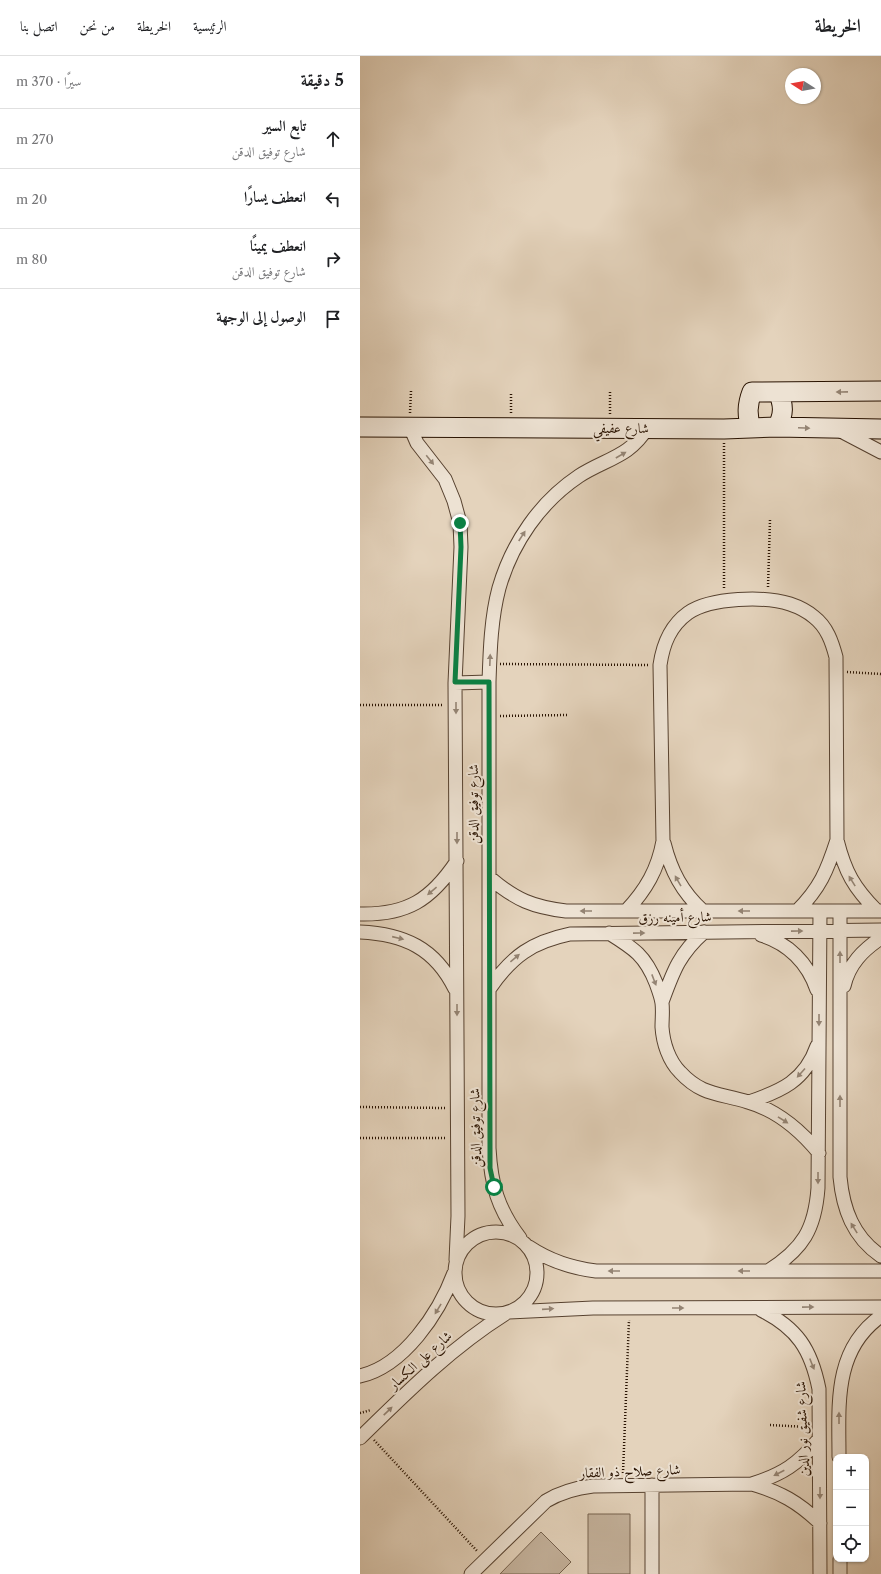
<!DOCTYPE html>
<html lang="ar">
<meta charset="utf-8">
<style>
body{margin:0;font-family:"Libre Caslon Text",Amiri,serif;background:#f6f6f6;color:#202124;direction:rtl}
.controls{position:absolute;right:12px;bottom:12px;display:grid;overflow:hidden;border-radius:8px;box-shadow:0 1px 3px #0004}
.controls button{width:36px;height:36px;display:grid;place-items:center;padding:0;border:0;border-bottom:1px solid #e0e0e0;background:#fff;color:#202124;font:20px sans-serif}
.compass{position:absolute;left:425px;top:12px;width:36px;height:36px;border-radius:50%;background:#fff;box-shadow:0 1px 3px #0004;rotate:281deg}
.stop{position:absolute;width:12px;height:12px;margin:-9px;border:3px solid #0b8043;border-radius:50%;background:#fff}
.stop.end{background:#0b8043;border-color:#fff;box-shadow:0 1px 4px #0008}
.list{margin:0;padding:0;list-style:none}
h2{display:flex;justify-content:space-between;align-items:center;height:52px;margin:0;padding:0 16px;font-size:17px}
h2 small{font-size:13px;font-weight:400;color:#757577}
.list li{display:grid;grid-template-columns:26px 1fr auto;gap:12px;align-items:center;box-sizing:border-box;height:60px;padding:0 16px;border-top:1px solid #e0e0e0}
.list b{display:block;font-size:15px;white-space:nowrap}
.list p{margin:0;font-size:13px;white-space:nowrap;color:#757577}
.list em{font-size:13px;font-style:normal;color:#757577}
.icon{flex:none;width:22px;height:22px;fill:none;stroke:currentColor;stroke-width:2;stroke-linecap:round;stroke-linejoin:round}
.map{position:relative;flex:none;width:521px;height:1518px;overflow:hidden;direction:ltr}
header{display:flex;align-items:center;gap:24px;box-sizing:border-box;height:56px;padding:0 20px;background:#fff;border-bottom:1px solid #e0e0e0}
header strong{font-size:19px}
nav{display:flex;gap:22px;margin-inline-start:auto;font-size:14px}
main{display:flex}
aside{flex:1;background:#fff}
.map>svg:first-child{display:block}
.green{fill:#c4b29c;stroke:#76624e}
.lines{fill:none;stroke-linecap:round;stroke-linejoin:round}
.street-casing{stroke:#574230;stroke-width:15}
.secondary-casing{stroke:#281201;stroke-width:21}
.path{stroke:#281201;stroke-width:2.5;stroke-dasharray:1 2;stroke-linecap:butt}
.street{stroke:#ede2d3;stroke-width:13}
.secondary{stroke:#ede2d3;stroke-width:19}
.oneway{fill:#948474}
.route{stroke:#0b8043;stroke-width:5}
.labels{text-anchor:middle;stroke-width:4;stroke-linejoin:round;paint-order:stroke}
.street-label{font-size:14px;fill:#281201;stroke:#ede2d3}
</style>
<header>
<strong>الخريطة</strong>
<nav><a>الرئيسية</a><a>الخريطة</a><a>من نحن</a><a>اتصل بنا</a></nav>
</header>
<main>
<div class="map">
<svg width="521" height="1518" viewBox="0 0 521 1518">
<rect width="100%" height="100%" fill="#e4d3bc"/>
<filter id="stains"><feTurbulence type="fractalNoise" baseFrequency=".005" numOctaves="4"/><feColorMatrix values="0 0 0 0 .2 0 0 0 0 .09 0 0 0 0 .02 0 0 0 .5 -.17"/></filter>
<radialGradient id="worn" r=".72"><stop offset=".6" stop-color="#630" stop-opacity="0"/><stop offset="1" stop-color="#630" stop-opacity=".3"/></radialGradient>
<path class="green" d="M 228,1458 L 270,1458 L 270,1518 L 228,1518 Z
M 181,1476 L 211,1506 L 199,1518 L 140,1518 Z"/>
<g class="lines">
<g class="street-casing">
<path id="street" d="M 50,371 L 57,387 L 85,423 L 94,445 L 100,467 L 101,491 L 95,627 L 98,1160 L 96,1204
M 479,374 L 521,396
M 95,627 L 129,626
M 304,787 C 311,815 322,836 343,855
M 130,822 C 156,844 173,851 206,855 L 521,855
M 266,855 C 286,834 298,813 303,785 L 300,609 C 303,588 310,570 328,557 C 351,541 405,540 430,548 C 439,551 447,555 454,561 C 467,571 472,586 476,601 L 477,784 C 485,816 494,832 517,855
M 437,855 C 460,832 467,815 477,784
M 480,855 L 480,1121 C 483,1153 493,1181 521,1200
M 0,858 C 47,859 71,844 97,805
M 0,876 C 44,878 75,892 95,933
M 249,877 C 273,892 285,899 296,927 C 298,933 301,940 302,947 C 303,955 302,963 302,971 C 303,987 309,1005 320,1016 C 342,1040 360,1037 388,1046 C 416,1054 441,1075 459,1097
M 401,879 C 428,887 448,907 457,934
M 484,930 C 489,908 503,894 521,882
M 130,932 C 152,900 172,886 210,878 L 521,874
M 302,946 C 313,916 319,898 344,876
M 389,1046 C 421,1035 445,1025 457,990
M95 1217a41 41 0 1 1 82 0a41 41 0 1 1-82 0Z
M 160,1182 C 138,1153 131,1129 129,1092 L 129,626 C 130,595 131,562 139,532 C 152,487 180,446 219,420 C 245,403 270,401 287,372
M 169,1191 C 190,1205 211,1212 236,1215 L 521,1215
M 408,1215 C 443,1193 455,1173 458,1132 L 460,855
M 401,1254 C 437,1272 451,1293 459,1333 L 460,1518
M 149,1256 L 233,1252 L 521,1251
M 0,1320 C 44,1310 79,1257 94,1217
M 0,1382 C 46,1337 91,1292 145,1258
M 479,1401 C 479,1349 473,1294 521,1260
M 392,1428 C 423,1418 438,1408 459,1383
M 292,1429 L 292,1518
M 480,1503 L 480,1518
M 111,1518 L 186,1445 C 201,1436 215,1432 233,1430 L 392,1428 C 420,1436 438,1446 460,1467"/>
</g>
<g class="secondary-casing">
<path id="secondary" d="M 0,371 L 364,373 L 417,371 L 521,373
M 417,371 C 424,359 424,349 418,336
M 391,372 C 387,359 387,349 392,336 L 521,335"/>
</g>
<path class="path" d="M 250,336 L 250,358
M 50,357 L 51,335
M 151,357 L 151,336
M 364,387 L 364,534
M 408,531 L 410,464
M 140,608 L 289,609
M 487,616 L 521,618
M 0,649 L 83,649
M 140,660 L 207,659
M 0,1051 L 85,1052
M 0,1082 L 85,1082
M 0,1357 L 11,1354
M 410,1369 L 447,1371
M 14,1384 L 118,1496
M 263,1417 L 269,1264"/>
<use href="#street" class="street"/>
<use href="#secondary" class="secondary"/>
</g>
<defs><path id="oneway-solid" d="M-6-.8H1V-3.2L6.5 0L1 3.2V.8H-6Z"/></defs>
<g class="oneway">
<use href="#oneway-solid" transform="translate(482 336) rotate(179)"/>
<use href="#oneway-solid" transform="translate(444 372) rotate(2)"/>
<use href="#oneway-solid" transform="translate(261 399) rotate(-30)"/>
<use href="#oneway-solid" transform="translate(70 404) rotate(51)"/>
<use href="#oneway-solid" transform="translate(162 480) rotate(-57)"/>
<use href="#oneway-solid" transform="translate(130 604) rotate(-88)"/>
<use href="#oneway-solid" transform="translate(96 652) rotate(90)"/>
<use href="#oneway-solid" transform="translate(97 782) rotate(90)"/>
<use href="#oneway-solid" transform="translate(318 825) rotate(-120)"/>
<use href="#oneway-solid" transform="translate(492 825) rotate(-122)"/>
<use href="#oneway-solid" transform="translate(72 835) rotate(140)"/>
<use href="#oneway-solid" transform="translate(226 855) rotate(180)"/>
<use href="#oneway-solid" transform="translate(384 855) rotate(180)"/>
<use href="#oneway-solid" transform="translate(437 875) rotate(-1)"/>
<use href="#oneway-solid" transform="translate(279 877) rotate(-1)"/>
<use href="#oneway-solid" transform="translate(38 882) rotate(13)"/>
<use href="#oneway-solid" transform="translate(480 901) rotate(-90)"/>
<use href="#oneway-solid" transform="translate(155 902) rotate(-40)"/>
<use href="#oneway-solid" transform="translate(294 924) rotate(69)"/>
<use href="#oneway-solid" transform="translate(97 954) rotate(90)"/>
<use href="#oneway-solid" transform="translate(459 964) rotate(90)"/>
<use href="#oneway-solid" transform="translate(441 1017) rotate(132)"/>
<use href="#oneway-solid" transform="translate(480 1045) rotate(-90)"/>
<use href="#oneway-solid" transform="translate(423 1064) rotate(32)"/>
<use href="#oneway-solid" transform="translate(458 1122) rotate(90)"/>
<use href="#oneway-solid" transform="translate(494 1172) rotate(-122)"/>
<use href="#oneway-solid" transform="translate(254 1215) rotate(-180)"/>
<use href="#oneway-solid" transform="translate(384 1215) rotate(-180)"/>
<use href="#oneway-solid" transform="translate(448 1251) rotate(-1)"/>
<use href="#oneway-solid" transform="translate(318 1252)"/>
<use href="#oneway-solid" transform="translate(78 1253) rotate(121)"/>
<use href="#oneway-solid" transform="translate(188 1253) rotate(-4)"/>
<use href="#oneway-solid" transform="translate(452 1308) rotate(68)"/>
<use href="#oneway-solid" transform="translate(28 1355) rotate(-44)"/>
<use href="#oneway-solid" transform="translate(479 1362) rotate(-90)"/>
<use href="#oneway-solid" transform="translate(419 1417) rotate(153)"/>
<use href="#oneway-solid" transform="translate(460 1437) rotate(90)"/>
</g>
<g class="lines">
<path class="route" d="M 100,467 L 101,491 L 95,626 L 129,626 L 130,1092 L 130,1112 L 134,1131"/>
</g>
<g class="labels">
<g class="street-label">
<text x="261" y="377">شارع عفيفي</text>
<text transform="translate(113 748) rotate(-90)" y="5">شارع توفيق الدقن</text>
<text transform="translate(315 861) rotate(-1)" y="5">شارع أمينه رزق</text>
<text transform="translate(115 1072) rotate(-91)" y="5">شارع توفيق الدقن</text>
<text transform="translate(60 1304) rotate(-42)" y="5">شارع على الكسار</text>
<text transform="translate(442 1373) rotate(-92)" y="5">شارع شفيق نور الدين</text>
<text transform="translate(270 1415) rotate(-2)" y="5">شارع صلاح ذو الفقار</text>
</g>
</g>
<rect width="100%" height="100%" filter="url(#stains)"/>
<rect width="100%" height="100%" fill="url(#worn)"/>
</svg>
<div class="controls">
<button>+</button>
<button>−</button>
<button><svg class="icon" aria-label="locate" viewBox="0 0 24 24"><circle cx="12" cy="12" r="6"/><path d="M12 2v4M12 18v4M2 12h4M18 12h4"/></svg></button>
</div>
<svg class="compass" viewBox="-18 -18 36 36"><path d="M0-13l5 13h-10z" fill="#e53935"/><path d="M0 13l5-13h-10z" fill="#757577"/></svg>
<div class="stop" style="left:134px;top:1131px"></div>
<div class="stop end" style="left:100px;top:467px"></div>
</div>
<aside>
<h2>5 دقيقة<small>سيرًا · 370 m</small></h2>
<ul class="list">
<li><svg class="icon" aria-label="ahead" viewBox="0 0 24 24"><path d="M12 20V5M6 11l6-6 6 6"/></svg><div><b>تابع السير</b><p>شارع توفيق الدقن</p></div><em>270 m</em></li>
<li><svg class="icon" aria-label="left" viewBox="0 0 24 24"><path d="M17 20v-9H6M10 6l-5 5 5 5"/></svg><div><b>انعطف يسارًا</b></div><em>20 m</em></li>
<li><svg class="icon" aria-label="right" viewBox="0 0 24 24"><path d="M7 20v-9h11M14 6l5 5-5 5"/></svg><div><b>انعطف يمينًا</b><p>شارع توفيق الدقن</p></div><em>80 m</em></li>
<li><svg class="icon" aria-label="arrive" viewBox="0 0 24 24"><path d="M6 21V4h12l-3 4 3 4H6"/></svg><div><b>الوصول إلى الوجهة</b></div></li>
</ul>
</aside>
</main>
